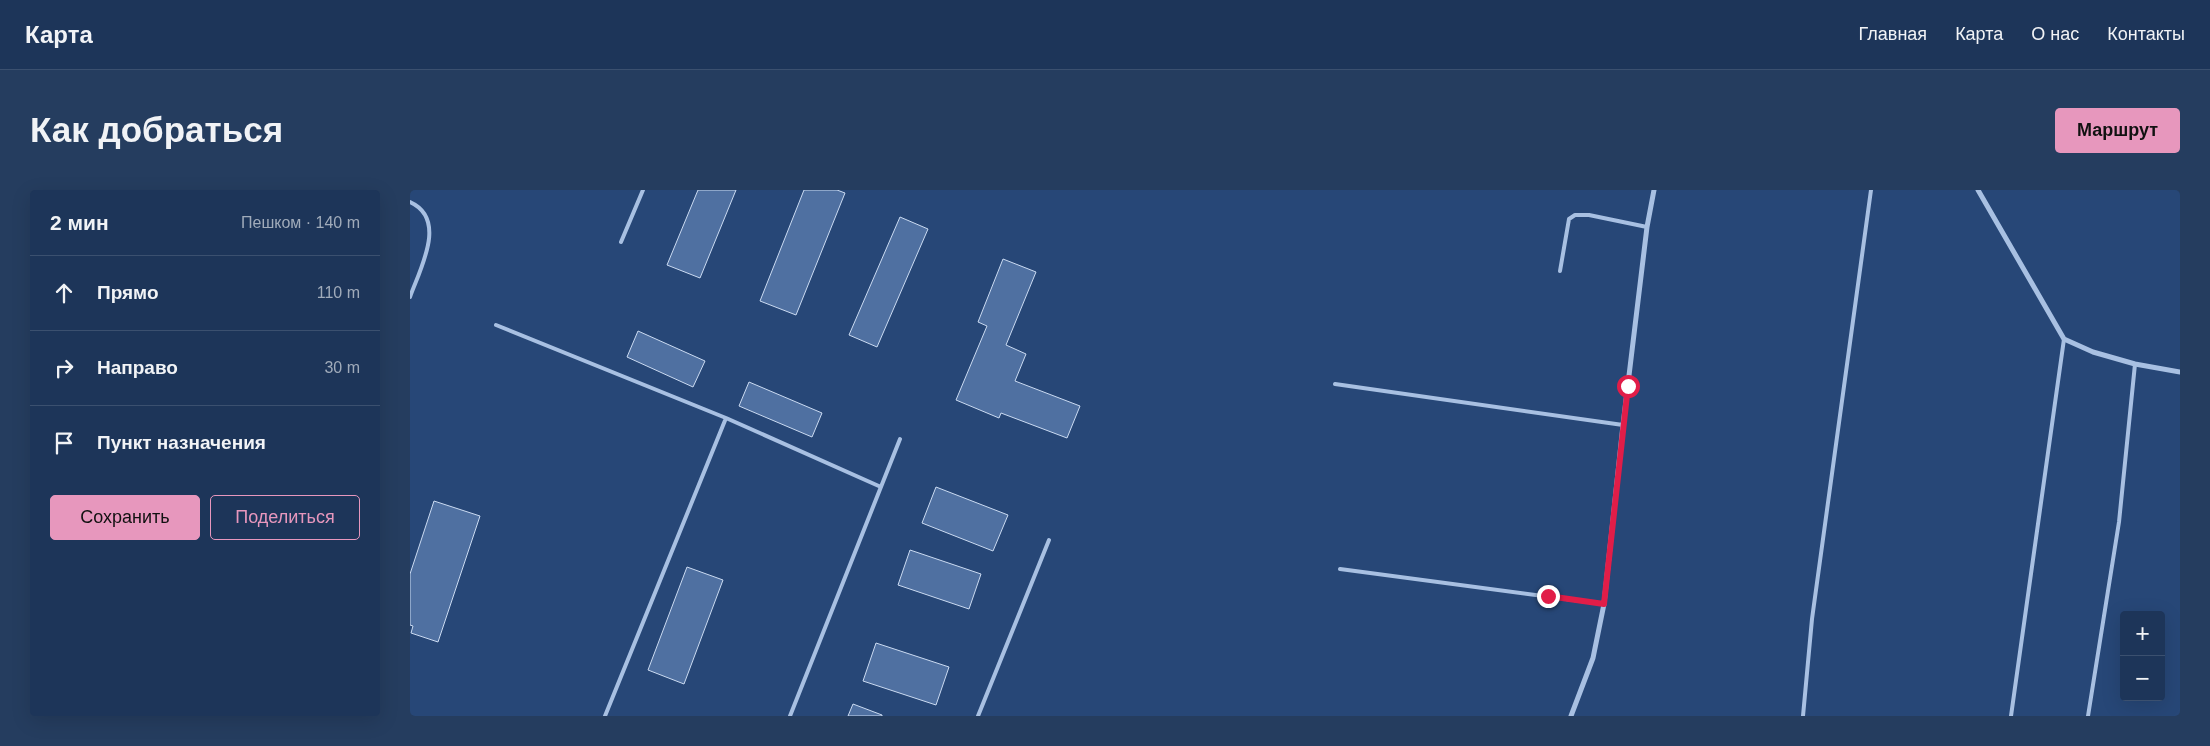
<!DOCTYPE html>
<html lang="ru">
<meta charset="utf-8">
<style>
body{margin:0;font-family:Arial,sans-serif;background:#253d5f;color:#f1f3f6}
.controls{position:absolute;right:15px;bottom:15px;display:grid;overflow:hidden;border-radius:5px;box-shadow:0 5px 20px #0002}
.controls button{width:45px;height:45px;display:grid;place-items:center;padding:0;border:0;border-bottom:1px solid #3b506f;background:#1d3559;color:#f1f3f6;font:25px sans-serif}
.stop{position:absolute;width:15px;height:15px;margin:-11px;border:4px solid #e11d48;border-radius:50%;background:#fff}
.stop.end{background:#e11d48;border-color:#fff;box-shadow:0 1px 5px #0008}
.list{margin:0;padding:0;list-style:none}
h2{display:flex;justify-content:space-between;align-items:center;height:65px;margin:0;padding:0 20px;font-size:21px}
h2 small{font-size:16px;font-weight:400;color:#a0abba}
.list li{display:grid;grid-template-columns:32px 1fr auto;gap:15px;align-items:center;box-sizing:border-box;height:75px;padding:0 20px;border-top:1px solid #3b506f}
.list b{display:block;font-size:19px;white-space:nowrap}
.list em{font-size:16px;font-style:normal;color:#a0abba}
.actions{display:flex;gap:10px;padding:15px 20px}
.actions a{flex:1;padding:11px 0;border:1px solid #e797bd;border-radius:5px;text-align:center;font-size:18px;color:#e797bd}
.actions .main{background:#e797bd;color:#111}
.icon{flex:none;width:28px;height:28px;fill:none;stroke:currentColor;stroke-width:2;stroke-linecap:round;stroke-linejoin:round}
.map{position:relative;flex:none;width:1770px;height:526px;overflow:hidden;border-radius:5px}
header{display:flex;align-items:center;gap:30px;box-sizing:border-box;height:70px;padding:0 25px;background:#1d3559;border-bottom:1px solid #3b506f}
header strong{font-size:24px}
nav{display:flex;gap:28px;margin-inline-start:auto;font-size:18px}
.intro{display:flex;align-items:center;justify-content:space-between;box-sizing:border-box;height:120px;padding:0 30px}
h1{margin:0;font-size:35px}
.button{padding:12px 22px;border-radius:5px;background:#e797bd;color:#111;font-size:18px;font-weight:700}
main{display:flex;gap:30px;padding:0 30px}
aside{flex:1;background:#1d3559;border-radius:5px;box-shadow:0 5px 20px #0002}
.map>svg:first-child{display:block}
.building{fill:#4f70a1;stroke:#cbdbf2}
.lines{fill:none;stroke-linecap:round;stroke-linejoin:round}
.service{stroke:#a8c0e2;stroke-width:4}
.minor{stroke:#a8c0e2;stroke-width:5}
.route{stroke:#e11d48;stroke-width:6}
</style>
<header>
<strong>Карта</strong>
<nav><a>Главная</a><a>Карта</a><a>О нас</a><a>Контакты</a></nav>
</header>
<div class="intro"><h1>Как добраться</h1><a class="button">Маршрут</a></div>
<main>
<aside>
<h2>2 мин<small>Пешком · 140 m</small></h2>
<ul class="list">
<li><svg class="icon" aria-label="ahead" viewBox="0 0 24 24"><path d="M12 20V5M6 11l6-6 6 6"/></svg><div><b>Прямо</b></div><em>110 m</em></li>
<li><svg class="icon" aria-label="right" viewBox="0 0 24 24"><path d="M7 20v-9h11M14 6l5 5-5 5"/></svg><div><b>Направо</b></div><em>30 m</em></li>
<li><svg class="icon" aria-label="arrive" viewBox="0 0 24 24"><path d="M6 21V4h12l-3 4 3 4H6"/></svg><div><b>Пункт назначения</b></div></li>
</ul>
<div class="actions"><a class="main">Сохранить</a><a>Поделиться</a></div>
</aside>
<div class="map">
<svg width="1770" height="526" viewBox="0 0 1770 526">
<rect width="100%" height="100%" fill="#274777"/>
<path class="building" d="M 288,0 L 326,0 L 290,88 L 257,75 Z
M 394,0 L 427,0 L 435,3 L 386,125 L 350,111 Z
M 490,27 L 518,39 L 467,157 L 439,145 Z
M 593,69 L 626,82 L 596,155 L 616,164 L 605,191 L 670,216 L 657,248 L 591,223 L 589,228 L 546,210 L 577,136 L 568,132 Z
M 228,141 L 295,171 L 283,197 L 217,167 Z
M 339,192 L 412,223 L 402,247 L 329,216 Z
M 526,297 L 598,325 L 583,361 L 512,333 Z
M 24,311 L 70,326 L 28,452 L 1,443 L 3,436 L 0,435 L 0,384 Z
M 500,360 L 571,384 L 559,419 L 488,395 Z
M 277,377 L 313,390 L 274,494 L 238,480 Z
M 466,453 L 539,477 L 526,515 L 453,491 Z
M 443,514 L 472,525 L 472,526 L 438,526 Z"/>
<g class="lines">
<path class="service" d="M 0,12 C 38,29 10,79 0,107
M 211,52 L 233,0
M 1150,81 L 1159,29 L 1165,25 L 1179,25 L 1237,37
M 86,135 L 316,228 L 471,297
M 925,194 L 1213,235
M 930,379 L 1194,414
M 195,526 L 316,228
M 380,526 L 490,249
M 568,526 L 639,350
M 1393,526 L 1402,429 L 1461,0
M 1601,526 L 1654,149
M 1678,526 L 1709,332 L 1725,174"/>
<path class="minor" d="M 1568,0 L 1654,149 L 1683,162 L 1725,174 L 1770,182
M 1161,526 L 1183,468 L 1194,414 L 1213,235 L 1237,37 L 1244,0"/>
</g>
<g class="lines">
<path class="route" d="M 1138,406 L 1194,414 L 1218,196"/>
</g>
</svg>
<div class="controls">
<button>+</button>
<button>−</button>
</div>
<div class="stop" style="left:1218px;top:196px"></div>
<div class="stop end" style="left:1138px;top:406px"></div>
</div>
</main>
